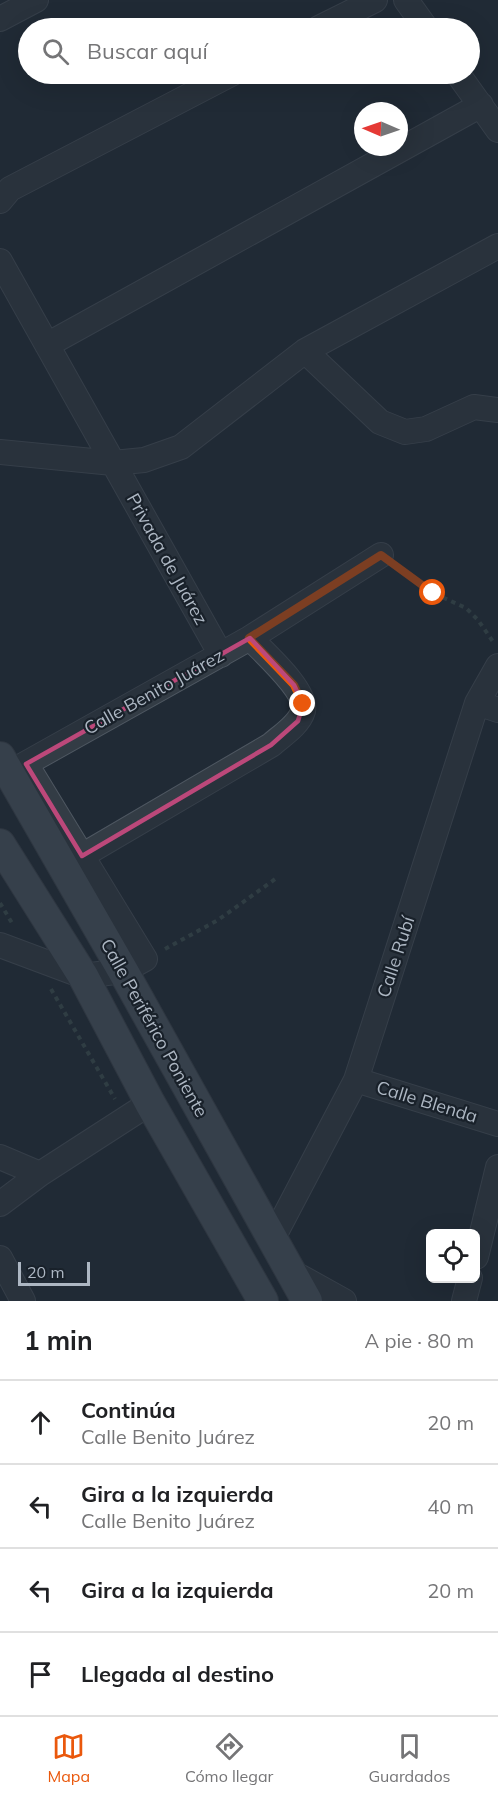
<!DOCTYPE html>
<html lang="es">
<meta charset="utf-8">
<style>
body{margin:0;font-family:Mulish,sans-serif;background:#f2f2f2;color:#202124}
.controls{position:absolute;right:18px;bottom:18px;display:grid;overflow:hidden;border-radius:9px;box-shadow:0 6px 24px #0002}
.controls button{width:54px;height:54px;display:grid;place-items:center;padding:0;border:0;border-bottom:2px solid #e0e0e0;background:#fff;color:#202124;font:30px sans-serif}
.compass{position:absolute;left:354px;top:102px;width:54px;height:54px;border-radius:50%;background:#fff;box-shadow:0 6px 24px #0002;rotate:272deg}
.scale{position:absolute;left:18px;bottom:15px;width:72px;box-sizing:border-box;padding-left:6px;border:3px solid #adb7c3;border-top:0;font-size:16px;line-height:21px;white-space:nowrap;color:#adb7c3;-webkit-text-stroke:4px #19212a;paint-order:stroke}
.stop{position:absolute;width:18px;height:18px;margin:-14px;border:4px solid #ea580c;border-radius:50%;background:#fff}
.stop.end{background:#ea580c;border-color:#fff;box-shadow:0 2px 6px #0008}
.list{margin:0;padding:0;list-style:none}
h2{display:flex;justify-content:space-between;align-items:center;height:78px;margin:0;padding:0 24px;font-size:26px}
h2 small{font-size:20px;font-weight:400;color:#757577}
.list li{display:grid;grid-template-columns:39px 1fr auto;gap:18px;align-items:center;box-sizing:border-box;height:84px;padding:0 24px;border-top:2px solid #e0e0e0}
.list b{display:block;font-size:22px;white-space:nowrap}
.list p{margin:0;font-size:20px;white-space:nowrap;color:#757577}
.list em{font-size:20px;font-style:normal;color:#757577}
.icon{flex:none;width:33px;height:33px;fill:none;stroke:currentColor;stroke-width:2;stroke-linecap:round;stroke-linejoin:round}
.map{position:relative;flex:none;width:498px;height:1301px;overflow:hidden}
.search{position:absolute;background:#fff;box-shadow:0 6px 24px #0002;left:18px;right:18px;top:18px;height:66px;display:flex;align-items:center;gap:15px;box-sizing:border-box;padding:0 21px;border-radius:33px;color:#757577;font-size:22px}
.sheet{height:414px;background:#fff}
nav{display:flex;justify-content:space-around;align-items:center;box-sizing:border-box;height:84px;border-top:2px solid #e0e0e0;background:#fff;font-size:16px;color:#757577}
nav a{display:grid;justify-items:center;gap:3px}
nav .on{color:#ea580c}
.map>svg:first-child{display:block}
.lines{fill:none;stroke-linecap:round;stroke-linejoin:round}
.minor-casing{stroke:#4e5761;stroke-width:26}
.major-casing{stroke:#3d454f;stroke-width:32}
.path{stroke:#415455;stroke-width:4;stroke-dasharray:4.5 4.5;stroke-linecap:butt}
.minor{stroke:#333c45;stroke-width:24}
.major{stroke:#515b66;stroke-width:30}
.route{stroke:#ea580c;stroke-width:8}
.marked{fill:none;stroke:#bc487a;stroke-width:4.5;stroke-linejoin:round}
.labels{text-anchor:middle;stroke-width:4.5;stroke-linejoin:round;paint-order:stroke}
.street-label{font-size:18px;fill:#adb7c3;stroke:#19212a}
</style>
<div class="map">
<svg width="498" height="1301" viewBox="0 0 498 1301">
<rect width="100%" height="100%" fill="#202a35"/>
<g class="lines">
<g class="minor-casing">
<path id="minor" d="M 406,0 L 426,28
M 0,19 L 36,0
M 319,28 L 375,0
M 458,74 L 498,130
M 0,201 L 10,189 L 231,74
M 0,261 L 221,655
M 47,345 L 481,105
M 305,351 L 380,422 L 405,432 L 426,429 L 474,407 L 498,410
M 0,452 L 113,463 L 144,460 L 181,447 L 305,351 L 498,246
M 477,703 L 498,710
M 9,773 L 250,638 L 381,555
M 68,864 L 271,745 C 281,736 299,725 303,711 C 308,691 263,652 250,638
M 0,945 L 83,976 L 123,971 L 145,959 L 26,764
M 356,1080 L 498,1124
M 0,1157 L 40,1174
M 0,1204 L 40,1174 L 150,1103
M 272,1240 L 356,1080 L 477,703 L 498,666
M 476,1257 L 498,1167
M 0,1258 L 23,1301
M 288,1270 L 344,1301
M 464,1301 L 470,1278"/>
</g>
<g class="major-casing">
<path id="major" d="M 0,757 L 123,971 L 307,1301
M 0,844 L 83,976 L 150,1103 L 263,1301"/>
</g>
<path class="path" d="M 398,568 L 433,593 L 466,608 L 478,620 L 494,643
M 0,903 L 12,923
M 165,949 L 218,920 L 278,877
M 51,989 L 115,1099"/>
<use href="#minor" class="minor"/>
<use href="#major" class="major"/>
</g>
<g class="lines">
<path class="route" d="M 303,704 L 294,685 L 249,638 L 381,555 L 433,593"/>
</g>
<path d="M0 0H498V1301H0ZM 250,638 L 294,685 L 303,704 L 298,721 L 271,745 L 82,856 L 26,764 Z" fill="#202a35" fill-opacity=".55" fill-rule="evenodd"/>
<path class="marked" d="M 250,638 L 294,685 L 303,704 L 298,721 L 271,745 L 82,856 L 26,764 Z"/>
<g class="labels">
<g class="street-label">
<text transform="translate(167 559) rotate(61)" y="6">Privada de Juárez</text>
<text transform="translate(154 692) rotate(-29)" y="6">Calle Benito Juárez</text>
<text transform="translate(396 957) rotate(-72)" y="6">Calle Rubí</text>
<text transform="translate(154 1028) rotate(61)" y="6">Calle Periférico Poniente</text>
<text transform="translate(427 1102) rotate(17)" y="6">Calle Blenda</text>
</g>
</g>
</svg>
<div class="controls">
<button><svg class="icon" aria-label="locate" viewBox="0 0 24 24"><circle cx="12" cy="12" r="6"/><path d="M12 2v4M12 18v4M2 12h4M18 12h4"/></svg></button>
</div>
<svg class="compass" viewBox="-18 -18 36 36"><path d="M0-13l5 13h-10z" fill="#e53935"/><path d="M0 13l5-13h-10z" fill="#757577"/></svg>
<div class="scale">20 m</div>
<div class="stop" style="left:433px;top:593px"></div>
<div class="stop end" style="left:303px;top:704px"></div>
<div class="search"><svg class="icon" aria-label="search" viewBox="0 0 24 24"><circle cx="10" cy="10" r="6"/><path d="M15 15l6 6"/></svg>Buscar aquí</div>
</div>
<section class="sheet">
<h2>1 min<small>A pie · 80 m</small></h2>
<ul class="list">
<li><svg class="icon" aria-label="ahead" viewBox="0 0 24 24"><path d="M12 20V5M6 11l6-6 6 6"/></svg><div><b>Continúa</b><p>Calle Benito Juárez</p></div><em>20 m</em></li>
<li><svg class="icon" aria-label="left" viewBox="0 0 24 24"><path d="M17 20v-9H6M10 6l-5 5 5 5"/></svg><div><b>Gira a la izquierda</b><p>Calle Benito Juárez</p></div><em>40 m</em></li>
<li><svg class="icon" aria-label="left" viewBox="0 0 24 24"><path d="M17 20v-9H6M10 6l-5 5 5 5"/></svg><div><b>Gira a la izquierda</b></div><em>20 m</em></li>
<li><svg class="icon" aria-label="arrive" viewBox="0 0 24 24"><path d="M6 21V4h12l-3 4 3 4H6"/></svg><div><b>Llegada al destino</b></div></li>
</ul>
</section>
<nav>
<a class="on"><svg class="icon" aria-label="map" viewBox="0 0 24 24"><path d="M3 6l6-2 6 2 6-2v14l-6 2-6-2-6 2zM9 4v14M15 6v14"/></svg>Mapa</a>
<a><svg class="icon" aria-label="directions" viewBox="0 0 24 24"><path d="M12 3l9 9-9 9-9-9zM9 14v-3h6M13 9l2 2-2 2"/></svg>Cómo llegar</a>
<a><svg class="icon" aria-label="saved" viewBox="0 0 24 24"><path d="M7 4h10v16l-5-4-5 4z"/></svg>Guardados</a>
</nav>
